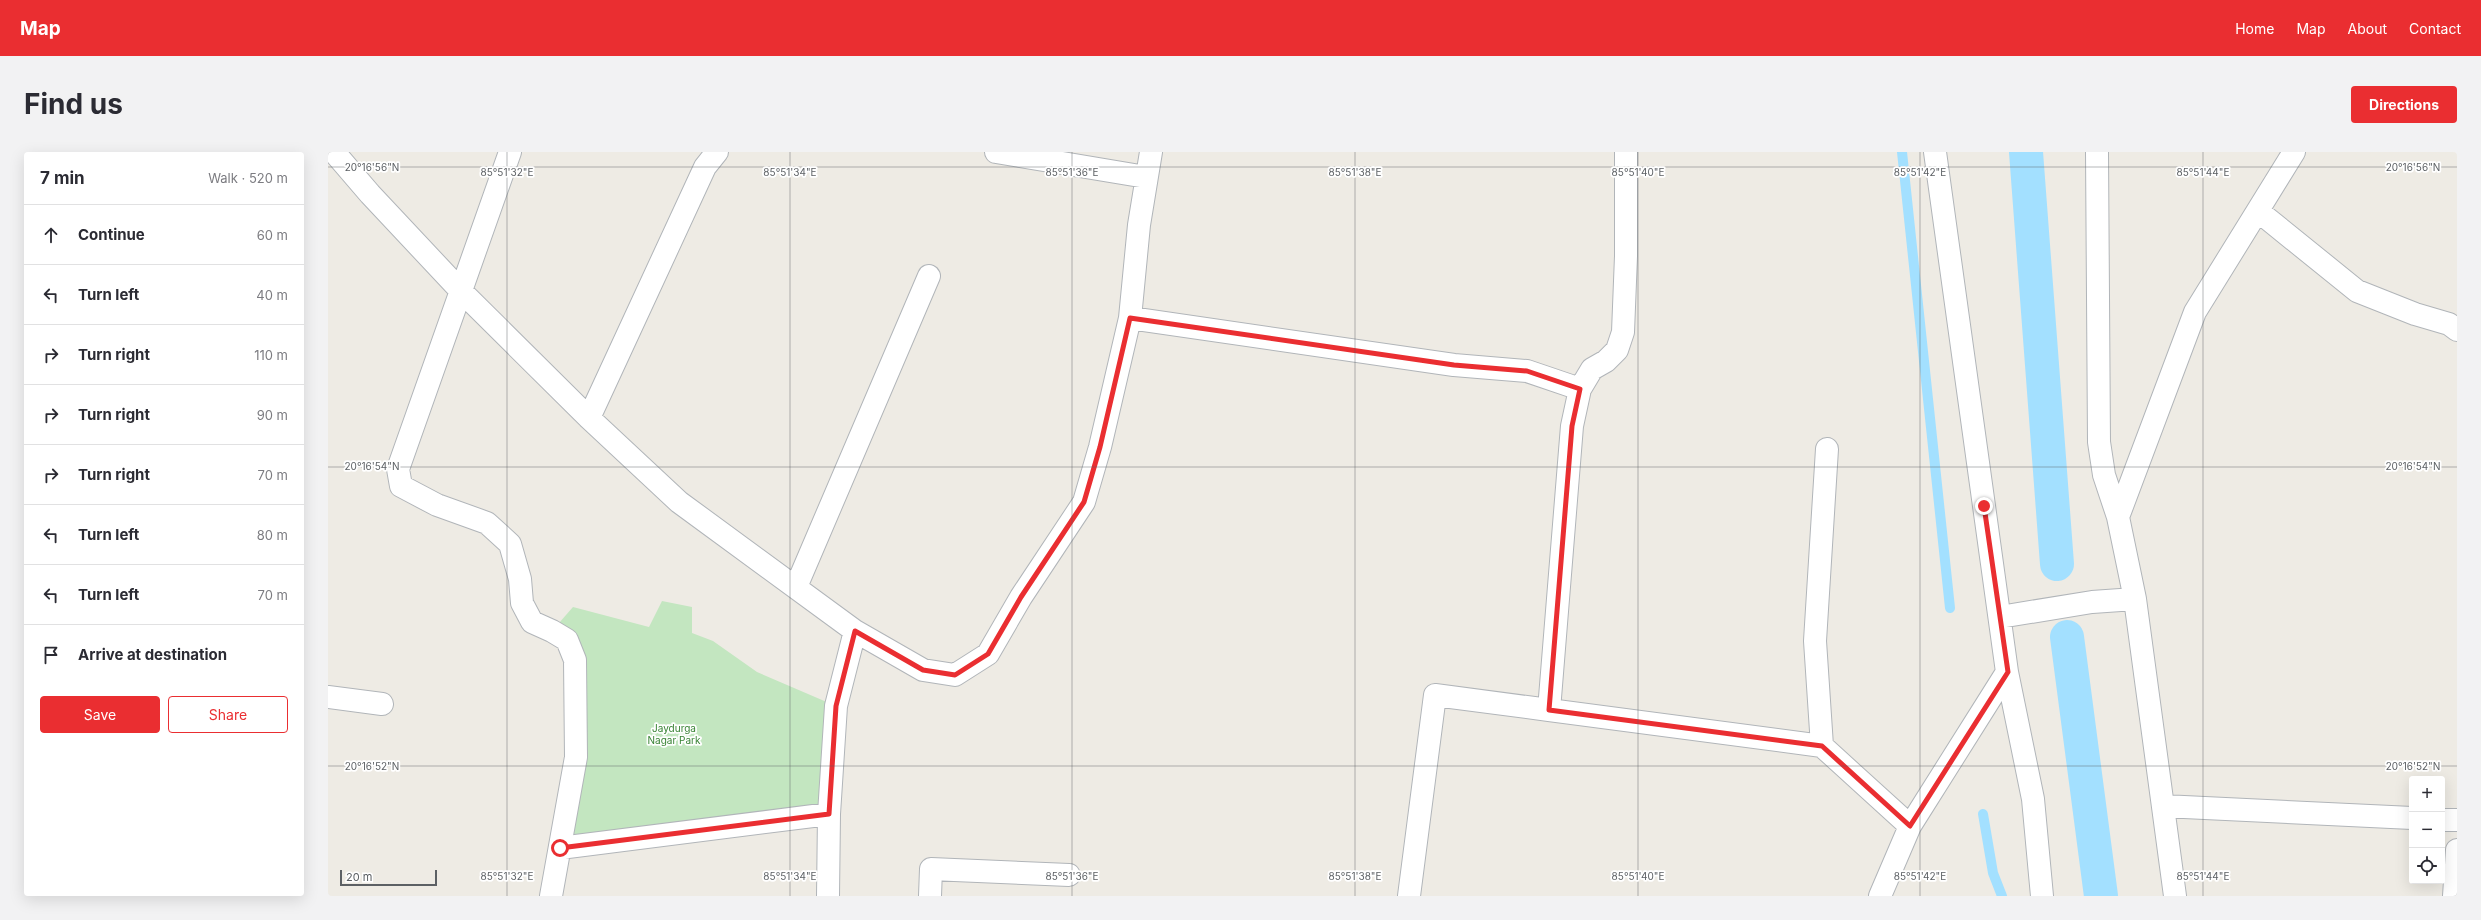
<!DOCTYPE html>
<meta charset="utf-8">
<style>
body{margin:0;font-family:Inter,sans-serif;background:#f2f2f3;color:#2b2b33}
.controls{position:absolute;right:12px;bottom:12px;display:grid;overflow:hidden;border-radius:4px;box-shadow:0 4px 16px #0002}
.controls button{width:36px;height:36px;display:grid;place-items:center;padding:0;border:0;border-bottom:1px solid #e1e1e2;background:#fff;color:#2b2b33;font:20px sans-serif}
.scale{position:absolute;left:12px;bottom:10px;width:97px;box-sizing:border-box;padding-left:4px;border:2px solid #5c6064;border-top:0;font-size:11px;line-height:14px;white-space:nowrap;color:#5c6064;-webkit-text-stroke:3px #fff;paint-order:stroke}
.stop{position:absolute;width:12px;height:12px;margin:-9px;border:3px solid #ea2e31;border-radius:50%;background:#fff}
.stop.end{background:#ea2e31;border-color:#fff;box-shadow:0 1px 4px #0008}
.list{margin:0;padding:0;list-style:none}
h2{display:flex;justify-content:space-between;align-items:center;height:52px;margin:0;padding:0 16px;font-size:17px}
h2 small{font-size:13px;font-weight:400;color:#7c7c81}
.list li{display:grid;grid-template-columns:26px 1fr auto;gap:12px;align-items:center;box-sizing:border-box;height:60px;padding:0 16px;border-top:1px solid #e1e1e2}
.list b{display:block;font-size:15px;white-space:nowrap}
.list em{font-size:13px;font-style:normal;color:#7c7c81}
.actions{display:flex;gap:8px;padding:12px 16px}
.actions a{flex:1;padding:9px 0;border:1px solid #ea2e31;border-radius:4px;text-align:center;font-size:14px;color:#ea2e31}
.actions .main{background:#ea2e31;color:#fff}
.icon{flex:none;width:22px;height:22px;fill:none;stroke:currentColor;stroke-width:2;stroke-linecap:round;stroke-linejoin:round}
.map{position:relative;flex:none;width:2129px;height:744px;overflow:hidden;border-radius:4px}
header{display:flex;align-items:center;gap:24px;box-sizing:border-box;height:56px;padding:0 20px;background:#ea2e31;color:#fff}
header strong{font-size:19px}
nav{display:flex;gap:22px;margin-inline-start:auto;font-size:14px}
.intro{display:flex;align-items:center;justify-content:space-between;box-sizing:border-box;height:96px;padding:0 24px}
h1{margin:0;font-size:28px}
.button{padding:10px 18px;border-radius:4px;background:#ea2e31;color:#fff;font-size:14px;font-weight:700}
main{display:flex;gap:24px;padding:0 24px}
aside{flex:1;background:#fff;border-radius:4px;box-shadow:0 4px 16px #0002}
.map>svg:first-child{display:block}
.green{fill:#c3e6c0}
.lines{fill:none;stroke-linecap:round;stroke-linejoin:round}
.stream{stroke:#a3e0ff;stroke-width:10}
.canal{stroke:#a3e0ff;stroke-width:34}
.minor-casing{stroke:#b1b5b9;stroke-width:24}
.minor{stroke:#fff;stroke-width:22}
.route{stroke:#ea2e31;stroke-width:5}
.ticks{fill:none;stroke:#5c6064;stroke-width:1;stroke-opacity:0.45}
.labels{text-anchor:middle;stroke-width:3.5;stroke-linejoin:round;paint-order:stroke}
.park-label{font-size:10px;fill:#388334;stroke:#fff}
.ticks-label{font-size:10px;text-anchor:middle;fill:#5c6064;stroke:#fff;stroke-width:3.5;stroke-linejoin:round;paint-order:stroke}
</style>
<header>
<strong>Map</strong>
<nav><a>Home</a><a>Map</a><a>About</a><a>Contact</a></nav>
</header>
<div class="intro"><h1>Find us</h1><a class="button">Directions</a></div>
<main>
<aside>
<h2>7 min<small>Walk · 520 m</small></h2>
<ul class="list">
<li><svg class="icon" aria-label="ahead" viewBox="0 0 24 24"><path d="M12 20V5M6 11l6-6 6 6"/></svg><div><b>Continue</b></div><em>60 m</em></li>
<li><svg class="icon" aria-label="left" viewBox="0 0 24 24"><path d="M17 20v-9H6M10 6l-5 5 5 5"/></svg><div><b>Turn left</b></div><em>40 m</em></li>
<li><svg class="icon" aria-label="right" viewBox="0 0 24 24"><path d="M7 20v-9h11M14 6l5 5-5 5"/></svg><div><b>Turn right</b></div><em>110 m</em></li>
<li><svg class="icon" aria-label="right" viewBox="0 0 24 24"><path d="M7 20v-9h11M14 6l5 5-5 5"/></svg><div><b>Turn right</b></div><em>90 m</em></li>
<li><svg class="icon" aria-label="right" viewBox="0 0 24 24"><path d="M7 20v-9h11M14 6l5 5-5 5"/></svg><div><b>Turn right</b></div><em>70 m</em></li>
<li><svg class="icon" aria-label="left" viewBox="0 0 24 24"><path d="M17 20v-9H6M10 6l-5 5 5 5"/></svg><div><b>Turn left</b></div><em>80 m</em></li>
<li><svg class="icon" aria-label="left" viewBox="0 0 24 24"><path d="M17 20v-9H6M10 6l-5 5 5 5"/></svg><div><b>Turn left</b></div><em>70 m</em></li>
<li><svg class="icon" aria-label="arrive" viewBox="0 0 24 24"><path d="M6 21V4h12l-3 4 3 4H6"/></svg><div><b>Arrive at destination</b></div></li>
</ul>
<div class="actions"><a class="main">Save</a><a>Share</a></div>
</aside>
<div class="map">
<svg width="2129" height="744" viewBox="0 0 2129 744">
<rect width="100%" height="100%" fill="#eeebe4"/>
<path class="green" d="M 334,449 L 364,455 L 364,481 L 385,489 L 429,520 L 508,554 L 501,662 L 232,696 L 247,508 L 224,479 L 245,455 L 321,475 Z"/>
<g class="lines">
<path class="stream" d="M 1574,0 L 1622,456
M 1655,662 L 1665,721 L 1674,744"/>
<path class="canal" d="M 1698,0 L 1729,412
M 1739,485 L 1773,744"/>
<g class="minor-casing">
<path id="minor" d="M 6,0 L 42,42 L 133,139 L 261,266 L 351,350 L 527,479 L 508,554 L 501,662 L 500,744
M 182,0 L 70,317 L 73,334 L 109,353 L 159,371 L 182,392 L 192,427 L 194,451 L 204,470 L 224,479 L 239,488 L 247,508 L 248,605 L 223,744
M 668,0 L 818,25
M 1298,0 L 1298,104 L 1295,180 L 1289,198 L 1278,209 L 1264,217 L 1252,237 L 1244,274 L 1221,558 L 1494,594 L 1582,674
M 1607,0 L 1679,520 L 1705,647 L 1714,744
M 1769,0 L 1771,290 L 1776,323 L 1790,365 L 1807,447 L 1847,744
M 1930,59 L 2029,139 L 2087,162 L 2121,172 L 2129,178
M 802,166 L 1126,213 L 1199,219 L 1252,237
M 261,266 L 377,15 L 389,0
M 1790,365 L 1867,160 L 1966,0
M 468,435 L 601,124
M 1672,465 L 1764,450 L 1807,447
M 527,479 L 595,518 L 627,523 L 660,502 L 693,445 L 756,350 L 772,295 L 802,166 L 811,73 L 823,0
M 0,545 L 54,552
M 1494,594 L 1487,489 L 1499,297
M 1835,654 L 2084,666
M 2114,668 L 2129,668
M 232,696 L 501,662
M 602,744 L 603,717 L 741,723
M 1081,744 L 1107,543 L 1221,558
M 1552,744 L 1582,674 L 1679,520
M 2126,744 L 2129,698"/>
</g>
<use href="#minor" class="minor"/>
</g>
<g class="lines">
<path class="route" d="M 232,696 L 501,662 L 508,554 L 527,479 L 595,518 L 627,523 L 660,502 L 693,445 L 756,350 L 772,295 L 802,166 L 1126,213 L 1199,219 L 1252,237 L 1244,274 L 1221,558 L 1494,594 L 1582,674 L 1680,520 L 1656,354"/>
</g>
<path class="ticks" d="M 179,0 L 179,744M 462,0 L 462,744M 744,0 L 744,744M 1027,0 L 1027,744M 1310,0 L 1310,744M 1592,0 L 1592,744M 1875,0 L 1875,744M 0,15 L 2129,15M 0,315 L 2129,315M 0,614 L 2129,614"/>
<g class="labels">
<g class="park-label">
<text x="346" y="580">Jaydurga<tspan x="346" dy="12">Nagar Park</tspan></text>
</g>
</g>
<g class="ticks-label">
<text x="44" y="19">20°16'56"N</text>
<text x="2085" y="19">20°16'56"N</text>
<text x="179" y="24">85°51'32"E</text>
<text x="462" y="24">85°51'34"E</text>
<text x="744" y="24">85°51'36"E</text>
<text x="1027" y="24">85°51'38"E</text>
<text x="1310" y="24">85°51'40"E</text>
<text x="1592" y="24">85°51'42"E</text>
<text x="1875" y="24">85°51'44"E</text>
<text x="44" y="318">20°16'54"N</text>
<text x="2085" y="318">20°16'54"N</text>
<text x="44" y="618">20°16'52"N</text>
<text x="2085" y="618">20°16'52"N</text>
<text x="179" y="728">85°51'32"E</text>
<text x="462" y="728">85°51'34"E</text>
<text x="744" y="728">85°51'36"E</text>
<text x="1027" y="728">85°51'38"E</text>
<text x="1310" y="728">85°51'40"E</text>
<text x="1592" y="728">85°51'42"E</text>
<text x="1875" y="728">85°51'44"E</text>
</g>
</svg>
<div class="controls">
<button>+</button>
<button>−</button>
<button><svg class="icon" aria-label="locate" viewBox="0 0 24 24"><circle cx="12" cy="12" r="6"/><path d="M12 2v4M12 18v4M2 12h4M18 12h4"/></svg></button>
</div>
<div class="scale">20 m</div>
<div class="stop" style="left:232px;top:696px"></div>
<div class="stop end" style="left:1656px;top:354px"></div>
</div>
</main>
